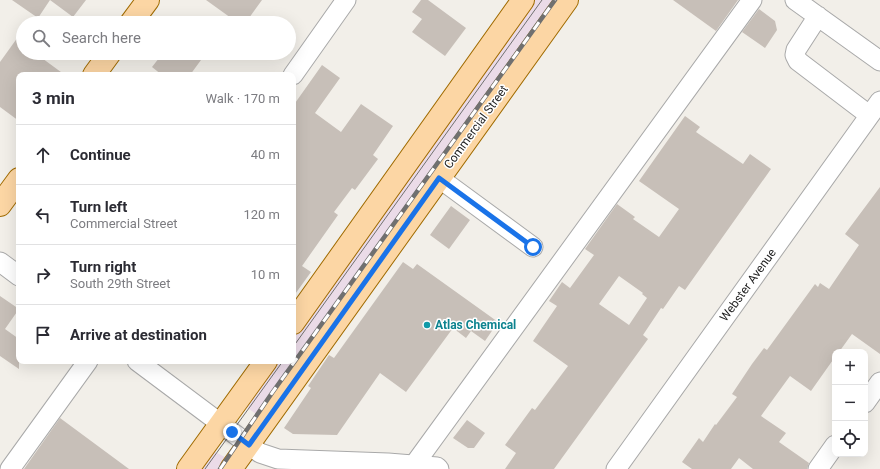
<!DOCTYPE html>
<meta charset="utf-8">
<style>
body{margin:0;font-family:Roboto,sans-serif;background:#f2f2f3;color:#2b2b33}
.controls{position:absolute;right:12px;bottom:12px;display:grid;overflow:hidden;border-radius:8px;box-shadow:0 4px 16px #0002}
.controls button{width:36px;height:36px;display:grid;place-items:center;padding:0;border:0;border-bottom:1px solid #e1e1e2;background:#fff;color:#2b2b33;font:20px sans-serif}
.stop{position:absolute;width:12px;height:12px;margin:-9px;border:3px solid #1a73e8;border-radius:50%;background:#fff}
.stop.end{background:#1a73e8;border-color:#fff;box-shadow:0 1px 4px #0008}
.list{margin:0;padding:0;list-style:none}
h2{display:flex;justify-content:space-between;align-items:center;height:52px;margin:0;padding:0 16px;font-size:17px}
h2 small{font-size:13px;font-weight:400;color:#7c7c81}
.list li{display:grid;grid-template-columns:26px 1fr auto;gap:12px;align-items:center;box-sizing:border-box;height:60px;padding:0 16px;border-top:1px solid #e1e1e2}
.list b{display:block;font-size:15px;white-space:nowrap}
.list p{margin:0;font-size:13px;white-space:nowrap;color:#7c7c81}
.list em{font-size:13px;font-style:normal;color:#7c7c81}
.icon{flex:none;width:22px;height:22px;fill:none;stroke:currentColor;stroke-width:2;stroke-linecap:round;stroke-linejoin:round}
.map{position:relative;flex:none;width:880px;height:469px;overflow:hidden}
.search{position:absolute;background:#fff;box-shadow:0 4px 16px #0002;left:16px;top:16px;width:280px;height:44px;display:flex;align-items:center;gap:10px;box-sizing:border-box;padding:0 14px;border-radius:22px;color:#7c7c81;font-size:15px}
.panel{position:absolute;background:#fff;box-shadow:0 4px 16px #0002;left:16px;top:72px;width:280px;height:292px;border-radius:8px}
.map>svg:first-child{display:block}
.industrial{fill:#ebdbe8}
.building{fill:#c7bfb8;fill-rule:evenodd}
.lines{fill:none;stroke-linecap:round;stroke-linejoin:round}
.minor-casing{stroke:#a9a9a9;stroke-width:21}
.major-casing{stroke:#a06b00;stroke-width:24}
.minor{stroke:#fff;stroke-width:19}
.major{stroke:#fcd6a4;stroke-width:22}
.tram{stroke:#707070;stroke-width:1}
.rail-casing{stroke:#707070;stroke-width:4.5}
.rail{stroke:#fff;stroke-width:3;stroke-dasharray:9;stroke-linecap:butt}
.route{stroke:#1a73e8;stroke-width:5}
.culture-dot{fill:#0f9aa8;stroke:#fff;stroke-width:1.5}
.labels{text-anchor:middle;stroke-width:3;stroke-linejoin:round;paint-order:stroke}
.street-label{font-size:12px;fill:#222;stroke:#fff}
.culture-label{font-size:12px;font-weight:bold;fill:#0d838f;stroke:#fff;text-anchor:start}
</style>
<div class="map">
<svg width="880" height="469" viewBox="0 0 880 469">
<rect width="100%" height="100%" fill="#f2efe9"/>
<path class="industrial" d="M 531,0 L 559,0 L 260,417 L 242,404 L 273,361 L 293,361 L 293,333 Z
M 210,449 L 230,460 L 224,469 L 196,469 Z"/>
<path class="building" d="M 12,0 L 86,0 L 73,17 L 50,0 L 38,18 Z
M 206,0 L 262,0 L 249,18 L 246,16 L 241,23 L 238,23 Z
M 421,0 L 428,0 L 466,28 L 445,56 L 412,32 L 422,19 L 412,12 Z
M 673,0 L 738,0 L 716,31 Z
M 759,9 L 775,21 L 777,30 L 765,48 L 742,32 Z
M 23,30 L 23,53 L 35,53 L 65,75 L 19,75 L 19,121 L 0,107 L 0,62 Z
M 163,53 L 192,53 L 201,60 L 190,75 L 162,75 L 152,67 Z
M 322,65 L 340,78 L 315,113 L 341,132 L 361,104 L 393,126 L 373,155 L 378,159 L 355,190 L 352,188 L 334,212 L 338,215 L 302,266 L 311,272 L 293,297 L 293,106 Z
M 685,116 L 700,127 L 696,132 L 743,164 L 750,154 L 771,169 L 685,290 L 679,286 L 663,309 L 661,308 L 643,335 L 648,339 L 554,469 L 505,469 L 516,453 L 505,445 L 532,408 L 535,410 L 568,366 L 533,341 L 557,306 L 549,301 L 562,282 L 570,288 L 594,255 L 585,249 L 617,204 L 635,217 L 633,219 L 659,237 L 679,209 L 639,181 ZM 619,276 L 643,293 L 642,294 L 647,298 L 629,325 L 599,304 Z
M 880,187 L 880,354 L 852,334 L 839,352 L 835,352 L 835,357 L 811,391 L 790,376 L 761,416 L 786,433 L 779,442 L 809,463 L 807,469 L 753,469 L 739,458 L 731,469 L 692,469 L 682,462 L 699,438 L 703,442 L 715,424 L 716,425 L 737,397 L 732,394 L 752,364 L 764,348 L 767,350 L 815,284 L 818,287 L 820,283 L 829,289 L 859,245 L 845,234 Z
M 451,206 L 470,220 L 449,249 L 430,235 Z
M 403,262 L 413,269 L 417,264 L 498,322 L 485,341 L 471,331 L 466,338 L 453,328 L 406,392 L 380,373 L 337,435 L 293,434 L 284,428 L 311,388 L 308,386 L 329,355 L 334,358 Z
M 0,296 L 19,309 L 5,329 L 19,339 L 19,369 L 0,356 Z
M 60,418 L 129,469 L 24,469 Z
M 467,420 L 485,433 L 474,448 L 468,448 L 453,438 Z"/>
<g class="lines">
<g class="minor-casing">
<path id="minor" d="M 795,0 L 880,61
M 818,16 L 796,50 L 795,55 L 798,61 L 869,115
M 293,75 L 346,0
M 439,178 L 533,247
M 0,262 L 19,276
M 137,361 L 260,453 L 278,459 L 388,463 L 437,467 L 439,469
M 865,403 L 880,382
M 10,469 L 88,361
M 411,469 L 752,0
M 616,469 L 880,101
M 818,469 L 835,445"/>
</g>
<g class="major-casing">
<path id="major" d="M 131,23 L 148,0
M 94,75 L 110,53
M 0,205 L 19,179
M 293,323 L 523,0
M 188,469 L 266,361
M 231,469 L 567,0"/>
</g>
<use href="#minor" class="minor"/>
<use href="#major" class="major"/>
<path class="tram" d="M 293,347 L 542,0
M 205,469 L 283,361"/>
<g class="rail-casing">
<path id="rail" d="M 220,469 L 272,393 L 555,0"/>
</g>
<use href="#rail" class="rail"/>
</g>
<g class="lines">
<path class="route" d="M 232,432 L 249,445 L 439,178 L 533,247"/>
</g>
<circle class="culture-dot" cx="427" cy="325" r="4"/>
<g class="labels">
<g class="street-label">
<text transform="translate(476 127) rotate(-54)" y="4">Commercial Street</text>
<text transform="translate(748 285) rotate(-54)" y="4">Webster Avenue</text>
</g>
<g class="culture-label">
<text x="435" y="329">Atlas Chemical</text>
</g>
</g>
</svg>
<div class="controls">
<button>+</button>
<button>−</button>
<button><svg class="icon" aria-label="locate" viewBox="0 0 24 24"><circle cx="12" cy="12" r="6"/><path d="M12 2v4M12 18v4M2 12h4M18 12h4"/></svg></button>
</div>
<div class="stop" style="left:533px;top:247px"></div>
<div class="stop end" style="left:232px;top:432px"></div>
<div class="search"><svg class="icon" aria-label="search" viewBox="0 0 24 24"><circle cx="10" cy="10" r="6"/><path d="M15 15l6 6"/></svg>Search here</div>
<section class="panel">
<h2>3 min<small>Walk · 170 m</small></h2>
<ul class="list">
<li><svg class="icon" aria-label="ahead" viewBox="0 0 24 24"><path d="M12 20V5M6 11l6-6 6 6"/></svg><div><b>Continue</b></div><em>40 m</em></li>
<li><svg class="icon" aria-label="left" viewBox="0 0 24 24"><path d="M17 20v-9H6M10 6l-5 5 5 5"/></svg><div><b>Turn left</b><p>Commercial Street</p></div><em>120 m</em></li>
<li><svg class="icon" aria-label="right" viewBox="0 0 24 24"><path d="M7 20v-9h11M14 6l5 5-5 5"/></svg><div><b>Turn right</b><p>South 29th Street</p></div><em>10 m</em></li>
<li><svg class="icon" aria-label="arrive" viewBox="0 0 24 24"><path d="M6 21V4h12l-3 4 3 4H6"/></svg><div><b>Arrive at destination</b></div></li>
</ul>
</section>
</div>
